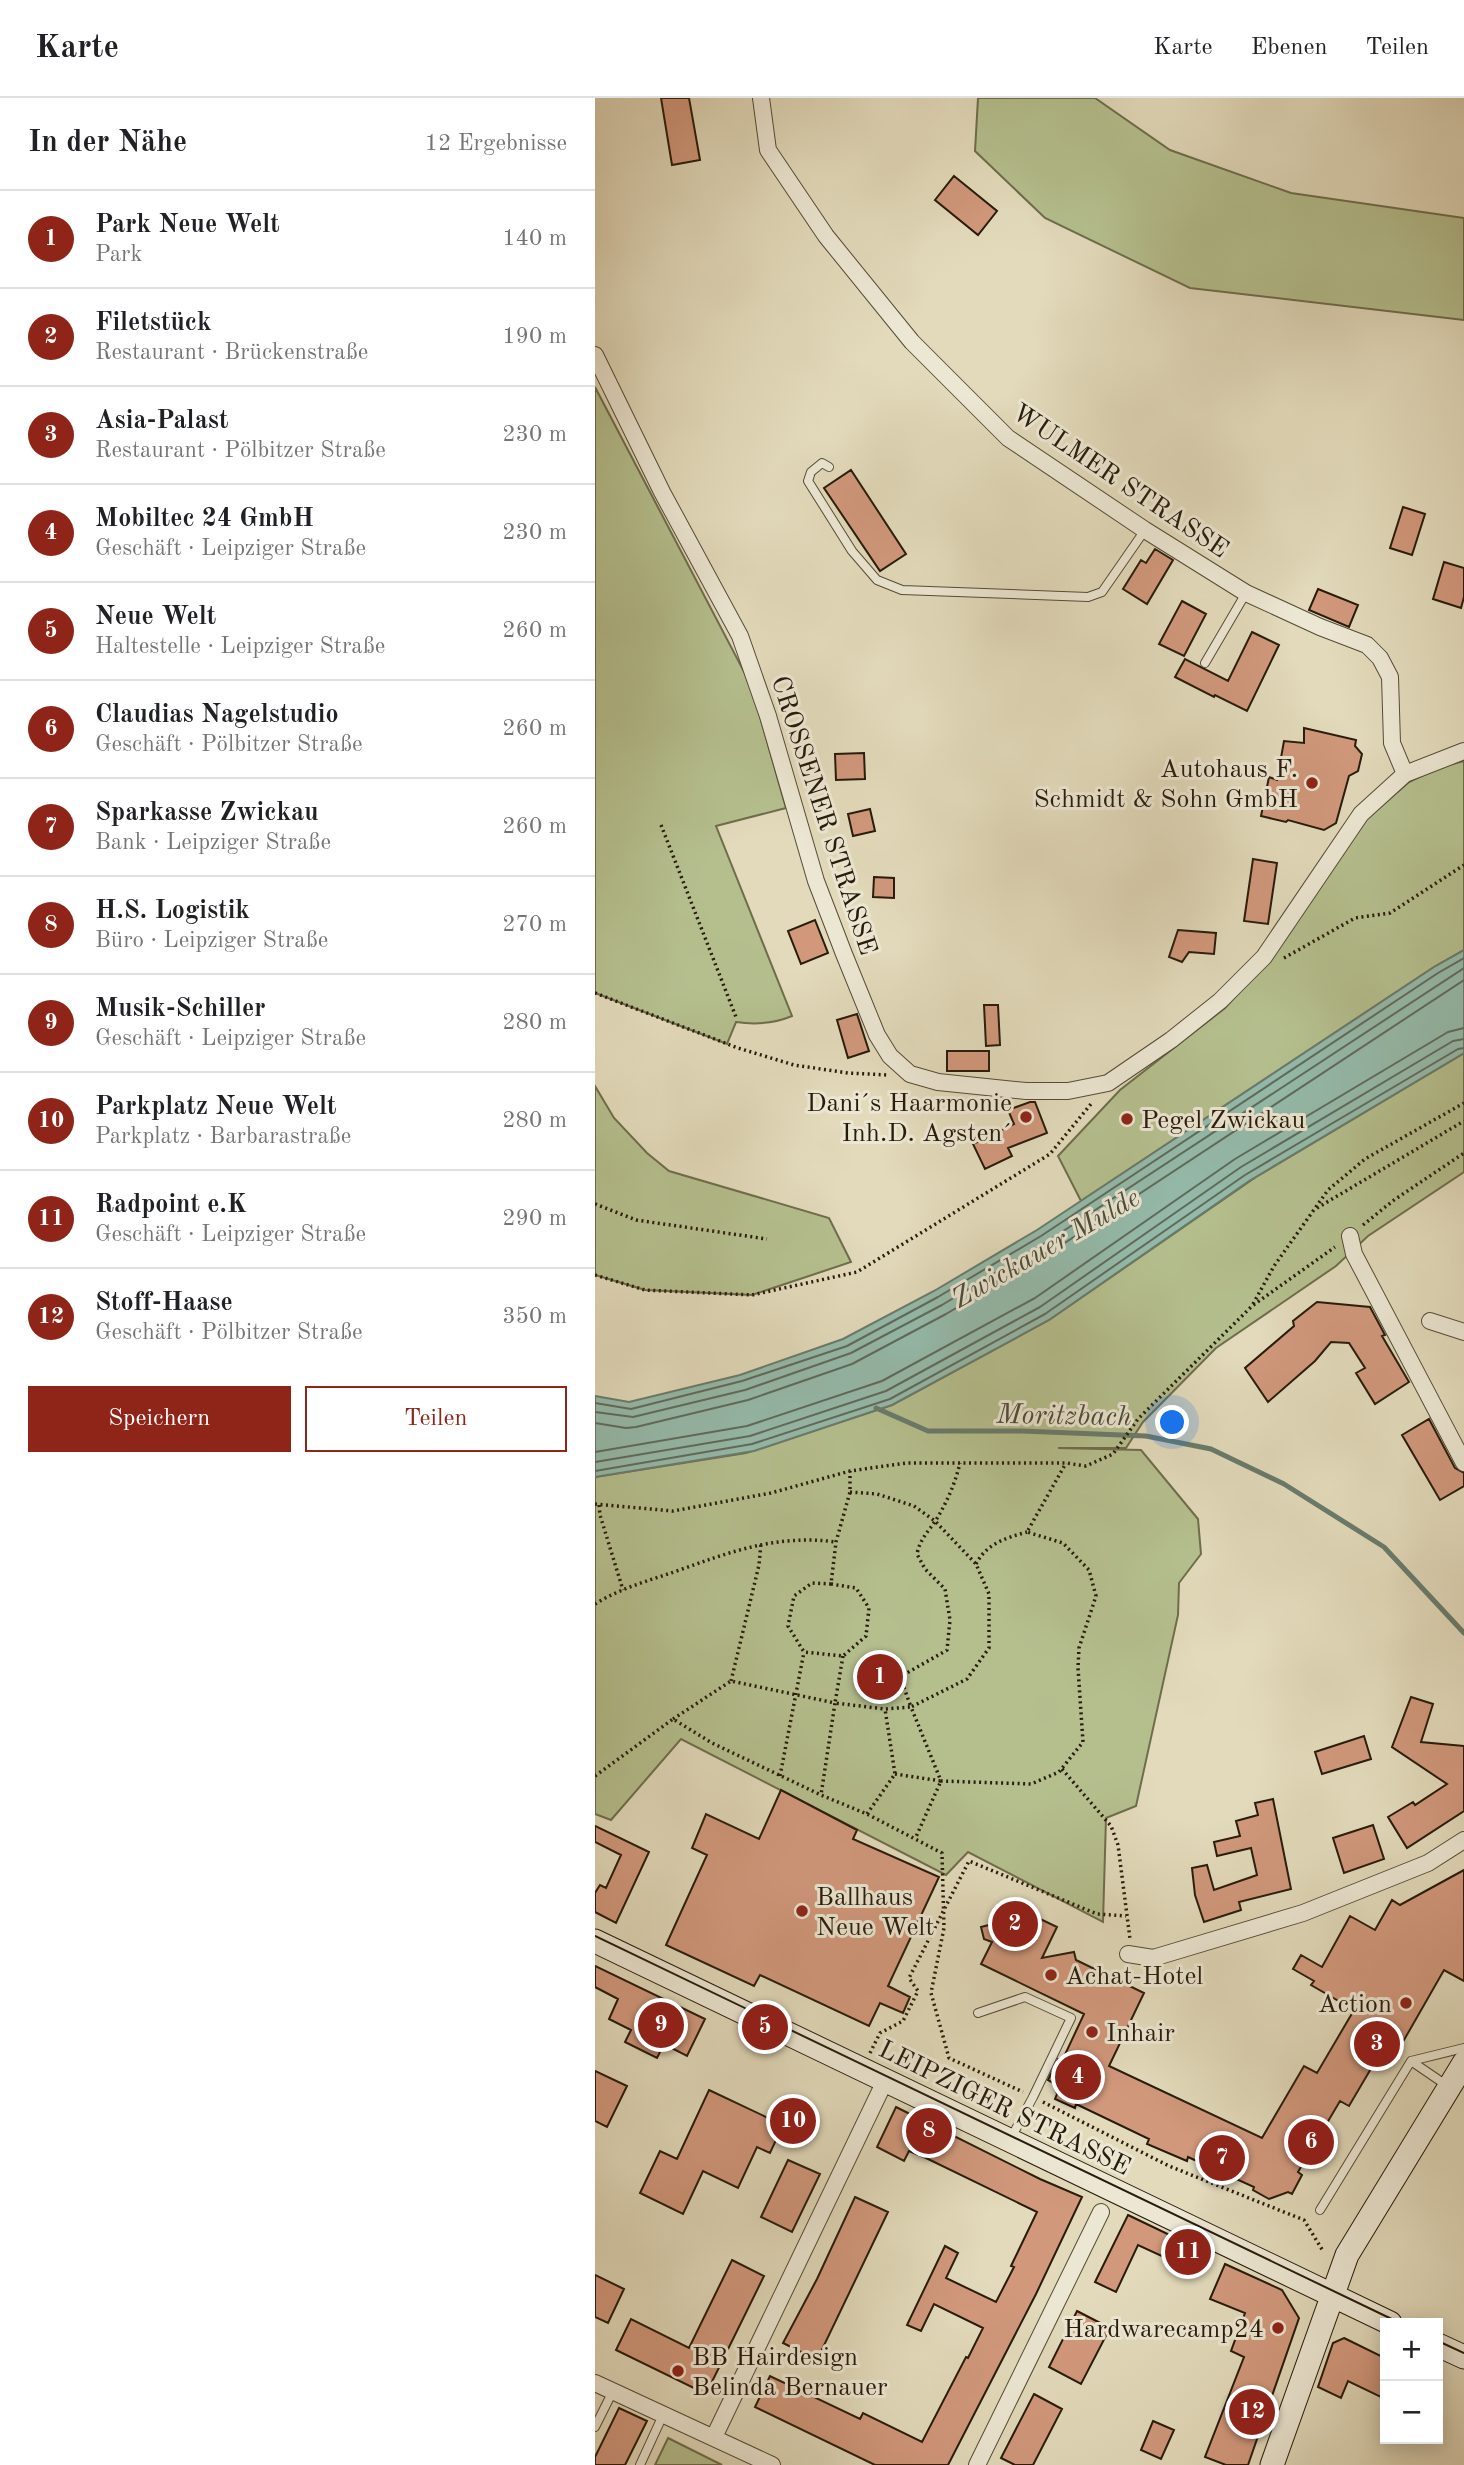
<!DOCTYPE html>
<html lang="de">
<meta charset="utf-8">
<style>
body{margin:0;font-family:"Old Standard TT",serif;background:#f6f6f6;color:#202124}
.controls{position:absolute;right:21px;bottom:21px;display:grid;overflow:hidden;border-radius:0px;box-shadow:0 4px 18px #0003}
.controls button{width:63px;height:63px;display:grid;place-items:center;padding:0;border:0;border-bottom:2px solid #e0e0e0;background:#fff;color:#202124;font:35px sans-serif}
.you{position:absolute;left:578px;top:1325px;width:24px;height:24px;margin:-18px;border:5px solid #fff;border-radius:50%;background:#1a73e8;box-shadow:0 0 0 10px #1a73e833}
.badge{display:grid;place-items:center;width:46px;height:46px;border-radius:50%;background:#8f2418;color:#fff;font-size:23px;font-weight:700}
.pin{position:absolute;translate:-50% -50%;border:4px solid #fff;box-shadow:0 2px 7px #0006}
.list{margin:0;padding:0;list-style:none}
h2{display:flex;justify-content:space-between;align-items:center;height:91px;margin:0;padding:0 28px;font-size:30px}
h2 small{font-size:23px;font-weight:400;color:#757577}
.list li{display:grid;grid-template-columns:46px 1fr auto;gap:21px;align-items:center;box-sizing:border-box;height:98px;padding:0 28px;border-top:2px solid #e0e0e0}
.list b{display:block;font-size:26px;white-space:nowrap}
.list p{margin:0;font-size:23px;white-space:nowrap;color:#757577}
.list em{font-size:23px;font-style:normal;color:#757577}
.actions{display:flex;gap:14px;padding:21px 28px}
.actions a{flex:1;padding:16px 0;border:2px solid #8f2418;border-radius:0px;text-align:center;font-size:24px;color:#8f2418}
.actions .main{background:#8f2418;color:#fff}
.map{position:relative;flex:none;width:869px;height:2367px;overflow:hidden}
header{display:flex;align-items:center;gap:42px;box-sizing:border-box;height:98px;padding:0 35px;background:#fff;border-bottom:2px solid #e0e0e0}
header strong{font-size:33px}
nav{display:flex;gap:38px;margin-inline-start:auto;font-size:24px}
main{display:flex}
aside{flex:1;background:#fff}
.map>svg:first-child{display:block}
.green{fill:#b5bf8e;stroke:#6e6d4c;stroke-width:2}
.water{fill:#95bbac;stroke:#697b6c;stroke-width:2}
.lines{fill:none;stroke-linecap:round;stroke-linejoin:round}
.shore{stroke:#5e6b5c;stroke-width:2}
.stream{stroke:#697b6c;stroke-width:5}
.building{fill:#d1987c;stroke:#281b0b;stroke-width:2}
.lane-casing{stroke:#564b37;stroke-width:10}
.street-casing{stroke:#564b37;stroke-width:18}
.secondary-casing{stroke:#281b0b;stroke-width:25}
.path{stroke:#281b0b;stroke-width:3.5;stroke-dasharray:2 3.5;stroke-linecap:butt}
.lane{stroke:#ece7d3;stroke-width:8}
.street{stroke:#ece7d3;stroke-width:16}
.secondary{stroke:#ece7d3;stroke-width:23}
.tram{stroke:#281b0b;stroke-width:2}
.poi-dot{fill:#8f2418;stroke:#ece7d3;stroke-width:2.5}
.labels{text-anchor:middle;stroke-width:6;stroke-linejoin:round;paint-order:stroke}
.street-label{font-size:26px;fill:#281b0b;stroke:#ece7d3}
.poi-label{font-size:26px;fill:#281b0b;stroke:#ece7d3;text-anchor:start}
.water-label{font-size:28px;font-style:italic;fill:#494b3b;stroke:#ece7d3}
</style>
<header>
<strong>Karte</strong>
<nav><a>Karte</a><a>Ebenen</a><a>Teilen</a></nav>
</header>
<main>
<aside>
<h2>In der Nähe<small>12 Ergebnisse</small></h2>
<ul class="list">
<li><span class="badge">1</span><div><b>Park Neue Welt</b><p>Park</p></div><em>140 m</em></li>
<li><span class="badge">2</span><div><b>Filetstück</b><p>Restaurant · Brückenstraße</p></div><em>190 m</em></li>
<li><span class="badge">3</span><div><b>Asia-Palast</b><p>Restaurant · Pölbitzer Straße</p></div><em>230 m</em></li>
<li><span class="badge">4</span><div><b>Mobiltec 24 GmbH</b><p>Geschäft · Leipziger Straße</p></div><em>230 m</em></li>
<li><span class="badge">5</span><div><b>Neue Welt</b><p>Haltestelle · Leipziger Straße</p></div><em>260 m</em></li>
<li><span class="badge">6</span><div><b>Claudias Nagelstudio</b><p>Geschäft · Pölbitzer Straße</p></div><em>260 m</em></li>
<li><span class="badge">7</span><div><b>Sparkasse Zwickau</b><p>Bank · Leipziger Straße</p></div><em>260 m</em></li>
<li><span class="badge">8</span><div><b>H.S. Logistik</b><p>Büro · Leipziger Straße</p></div><em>270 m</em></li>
<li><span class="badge">9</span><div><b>Musik-Schiller</b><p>Geschäft · Leipziger Straße</p></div><em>280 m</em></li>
<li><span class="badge">10</span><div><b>Parkplatz Neue Welt</b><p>Parkplatz · Barbarastraße</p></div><em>280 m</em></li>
<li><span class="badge">11</span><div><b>Radpoint e.K</b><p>Geschäft · Leipziger Straße</p></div><em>290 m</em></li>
<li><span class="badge">12</span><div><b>Stoff-Haase</b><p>Geschäft · Pölbitzer Straße</p></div><em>350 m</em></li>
</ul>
<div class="actions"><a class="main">Speichern</a><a>Teilen</a></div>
</aside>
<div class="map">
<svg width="869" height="2367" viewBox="0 0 869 2367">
<rect width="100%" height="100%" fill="#e2dabb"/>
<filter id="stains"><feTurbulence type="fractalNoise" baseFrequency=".00286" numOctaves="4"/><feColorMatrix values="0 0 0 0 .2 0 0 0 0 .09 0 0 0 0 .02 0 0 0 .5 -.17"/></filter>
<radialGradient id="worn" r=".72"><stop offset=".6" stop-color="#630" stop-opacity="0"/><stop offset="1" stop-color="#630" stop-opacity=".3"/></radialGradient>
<path class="green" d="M 383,0 L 500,0 L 575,52 L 696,95 L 869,120 L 869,222 L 595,190 L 450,120 L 380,53 Z
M 0,289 L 156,587 L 191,710 L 121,728 L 197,918 C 178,926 161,927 141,924 L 132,946 L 0,895 Z
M 869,663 L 869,852 L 839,869 L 486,1103 L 463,1058 L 525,992 L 630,910 L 672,864 L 768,724 L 814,684 L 842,670 Z
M 869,955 L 869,1074 L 773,1138 L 741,1168 L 621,1250 L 548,1324 L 531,1350 L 463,1350 L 546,1352 L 603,1421 L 606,1456 L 584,1485 L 583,1517 L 541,1708 L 511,1720 L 508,1824 L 373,1754 L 351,1777 L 86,1641 L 16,1722 L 0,1716 L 0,1379 L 151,1355 L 297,1307 L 454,1222 L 661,1079 Z
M 0,988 L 19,1020 L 52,1055 L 74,1073 L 234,1120 L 256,1164 L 157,1197 L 50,1192 L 0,1177 Z
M 73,2340 L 127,2367 L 60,2367 Z"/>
<path class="water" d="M 869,852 L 869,955 L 654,1083 L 454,1222 L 297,1307 L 159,1353 L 0,1379 L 0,1298 L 34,1304 L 145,1277 L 248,1241 L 339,1193 L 442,1132 L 839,869 Z"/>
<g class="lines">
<path class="shore" d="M 0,1305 L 36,1311 L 147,1283 L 252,1248 L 343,1199 L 446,1138 L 843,875 L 869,860
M 0,1314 L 38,1319 L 150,1292 L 256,1255 L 347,1207 L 450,1145 L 869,870
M 0,1325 L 31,1330 L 41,1329 L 153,1302 L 257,1266 L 351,1216 L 456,1154 L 869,882
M 0,1354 L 152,1328 L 287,1283 L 440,1200 L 640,1061 L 853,934 L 869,930
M 0,1364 L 155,1338 L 291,1293 L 445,1209 L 646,1069 L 858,943 L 869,941
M 0,1373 L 157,1346 L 295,1301 L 450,1216 L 650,1077 L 863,951 L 869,950"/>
<path class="stream" d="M 281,1310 L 333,1333 L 427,1333 L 551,1338 L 616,1351 L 689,1386 L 789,1449 L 869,1535"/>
</g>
<path class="building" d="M 66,0 L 94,0 L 105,62 L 77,67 Z
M 359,78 L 402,113 L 383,137 L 340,102 Z
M 256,372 L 311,456 L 285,473 L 229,390 Z
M 808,409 L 830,416 L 817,457 L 795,450 Z
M 560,451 L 578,462 L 552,506 L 528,491 L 546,462 L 551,465 Z
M 849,464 L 869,470 L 869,499 L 866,510 L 838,501 Z
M 723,491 L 763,507 L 754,529 L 714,512 Z
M 587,503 L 611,516 L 589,558 L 564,546 Z
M 657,534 L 684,547 L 652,613 L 620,597 L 619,599 L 580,579 L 590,561 L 633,583 Z
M 709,630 L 761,642 L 760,648 L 767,656 L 763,673 L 754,678 L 741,725 L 729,732 L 693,722 L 691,724 L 666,718 L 674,679 L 682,682 L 689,643 L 709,645 Z
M 269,655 L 270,681 L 241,682 L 240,656 Z
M 275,711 L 280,733 L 258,738 L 253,716 Z
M 658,761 L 682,765 L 673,826 L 649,823 Z
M 279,779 L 299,780 L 299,800 L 278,799 Z
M 220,822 L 233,855 L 206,866 L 193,833 Z
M 583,832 L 621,835 L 619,856 L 594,854 L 587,864 L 574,859 Z
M 389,907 L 403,907 L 405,947 L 391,948 Z
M 262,916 L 274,953 L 253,960 L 242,922 Z
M 352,953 L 394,953 L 394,973 L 352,973 Z
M 435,1004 L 440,1004 L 452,1035 L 413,1050 L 417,1058 L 390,1071 L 378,1046 L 419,1026 L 413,1012 Z
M 722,1204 L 775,1209 L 790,1237 L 787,1238 L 814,1284 L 780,1306 L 761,1275 L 770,1270 L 754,1245 L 736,1244 L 720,1263 L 673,1304 L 650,1270 L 699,1228 L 698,1223 Z
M 834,1321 L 860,1370 L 869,1375 L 869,1388 L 845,1402 L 807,1337 Z
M 816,1599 L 838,1606 L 826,1644 L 869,1648 L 869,1713 L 812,1750 L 793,1719 L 818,1704 L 820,1707 L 852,1686 L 797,1649 Z
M 769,1638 L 776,1661 L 727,1676 L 720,1654 Z
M 186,1692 L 262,1732 L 258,1741 L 344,1779 L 293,1888 L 315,1899 L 308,1915 L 285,1905 L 274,1928 L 165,1877 L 159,1888 L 71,1847 L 112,1757 L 97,1750 L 111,1716 L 164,1741 Z
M 678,1701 L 696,1791 L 644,1804 L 646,1812 L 609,1824 L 600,1797 L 597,1770 L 612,1767 L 619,1792 L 662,1777 L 656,1750 L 622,1758 L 619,1744 L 645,1738 L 641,1723 L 663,1717 L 660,1705 Z
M 778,1727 L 789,1761 L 749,1775 L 738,1740 Z
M 0,1728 L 54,1754 L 21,1825 L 0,1814 L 0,1795 L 5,1787 L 11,1790 L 26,1757 L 0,1744 Z
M 869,1772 L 869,1883 L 849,1872 L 809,1942 L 797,1935 L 754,2008 L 745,2003 L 703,2074 L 707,2077 L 697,2096 L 693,2094 L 674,2101 L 658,2092 L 659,2089 L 593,2059 L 592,2063 L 552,2046 L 554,2041 L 481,2006 L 480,2010 L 460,2001 L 462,1996 L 458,1985 L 453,1982 L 463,1961 L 467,1963 L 489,1916 L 386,1866 L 397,1844 L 389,1841 L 386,1829 L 402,1825 L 412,1805 L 462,1829 L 447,1860 L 479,1854 L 481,1862 L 549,1895 L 514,1968 L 667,2040 L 709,1968 L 722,1975 L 759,1912 L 716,1887 L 719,1883 L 698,1871 L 706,1857 L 727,1869 L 755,1818 L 780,1832 L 797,1802 L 805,1807 Z
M 0,1868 L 110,1921 L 92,1958 L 69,1946 L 62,1960 L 30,1944 L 36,1932 L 14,1921 L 23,1901 L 0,1889 Z
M 0,1973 L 32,1988 L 12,2029 L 0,2023 Z
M 114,1992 L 188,2027 L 175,2055 L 162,2049 L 143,2090 L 108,2073 L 88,2116 L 45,2095 L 65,2053 L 82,2061 Z
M 301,2009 L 445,2081 L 487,2099 L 441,2196 L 353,2367 L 280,2367 L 160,2309 L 175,2278 L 265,2321 L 268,2315 L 327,2344 L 371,2259 L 373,2260 L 388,2230 L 339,2206 L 326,2233 L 312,2227 L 350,2148 L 363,2155 L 351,2180 L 401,2204 L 419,2169 L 416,2168 L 442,2114 L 331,2060 L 314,2053 L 309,2063 L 282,2049 Z
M 193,2062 L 225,2076 L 197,2134 L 166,2119 Z
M 260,2099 L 293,2114 L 222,2262 L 188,2245 L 222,2181 Z
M 533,2117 L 606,2152 L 597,2172 L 543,2147 L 521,2194 L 500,2184 Z
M 137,2162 L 169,2178 L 111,2296 L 21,2252 L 36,2221 L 94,2250 Z
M 630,2166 L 687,2192 L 704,2220 L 653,2367 L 631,2367 L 610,2359 L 649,2259 L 636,2253 L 650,2215 L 615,2201 Z
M 0,2177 L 29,2191 L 13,2225 L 0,2219 Z
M 482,2213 L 515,2230 L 486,2286 L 454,2269 Z
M 749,2240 L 790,2260 L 790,2301 L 753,2283 L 746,2300 L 723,2289 L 738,2245 Z
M 439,2296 L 467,2311 L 438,2367 L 420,2367 L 406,2360 Z
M 24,2310 L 52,2323 L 30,2367 L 0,2367 L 0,2359 Z
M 558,2323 L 579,2332 L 566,2361 L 546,2352 Z"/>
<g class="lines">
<g class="lane-casing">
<path id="lane" d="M 234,369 L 227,365 L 216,374 L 213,383 L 257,453 L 282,482 L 307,492 L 493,499 L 507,494 L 550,432
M 610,565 L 651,495
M 383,1915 L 430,1899 L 476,1920 L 438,1999 L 416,2040
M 816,1963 L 854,1989
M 725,2112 L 816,1963 L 869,1950
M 0,2329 L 18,2293
M 45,2367 L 68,2317"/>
</g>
<g class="street-casing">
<path id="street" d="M 166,0 L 173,52 L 231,138 L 317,244 L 413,340 L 550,432 L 651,495 L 725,529 L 772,547 L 785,560 L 795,579 L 797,645 L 810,676
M 0,257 L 67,394 L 145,538 L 173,618 L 221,783 L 249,856 L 282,937 L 295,958 L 315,976 L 343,984 L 431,993 L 473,993 L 513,985 L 576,942 L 625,903 L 669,859 L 766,716 L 810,676 L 869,653
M 755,1138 L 759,1156 L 869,1365
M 835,1223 L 869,1234
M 533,1856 L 558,1860 L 708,1815 L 833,1765 L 869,1742
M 0,2285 L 177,2367
M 119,2339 L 290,1983
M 382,2367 L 506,2114"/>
</g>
<g class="secondary-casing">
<path id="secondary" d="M 0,1843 L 795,2225
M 843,2247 L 869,2259
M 677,2367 L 752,2157 L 869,1965"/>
</g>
<path class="path" d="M 66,727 L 141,919
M 689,860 L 760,820 L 795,815 L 869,767
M 0,895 L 143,950 L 199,967 L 253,975 L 293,977
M 0,1106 L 41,1122 L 172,1141
M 722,1110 L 869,1023
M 768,1127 L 799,1102 L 869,1055
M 0,1177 L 50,1192 L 157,1197 L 262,1174 L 455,1056 L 496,1006
M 658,1206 L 679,1168 L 733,1092 L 770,1061 L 869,1005
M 255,1394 L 282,1396 L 319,1408 L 340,1423 L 381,1466 L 394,1496 L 394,1550 L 372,1581 L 316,1609 L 346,1683 L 436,1686 L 464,1674 L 488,1644 L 483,1570 L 484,1550 L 501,1498 L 494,1472 L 468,1445 L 432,1434 L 471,1365
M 0,1406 L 78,1413 L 176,1395 L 255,1373 L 311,1365 L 471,1365 L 491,1368 L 518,1356 L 543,1321 L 657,1208 L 740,1149
M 4,1407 L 5,1417 L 28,1492
M 381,1466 C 392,1445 411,1440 432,1434
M 236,1486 L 261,1490 L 274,1510 L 271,1538 L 248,1558 L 209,1554 L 193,1528 L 199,1498 L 217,1485 L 236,1486 L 241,1444 L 255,1394 L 255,1373
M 0,1506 C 24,1491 52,1483 79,1474 C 135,1454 181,1436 241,1444
M 248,1558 L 240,1605 L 290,1611
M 136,1583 L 164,1467 L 166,1445
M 78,1621 L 136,1583 L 240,1605 L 226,1697 L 272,1716 L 347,1755 L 349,1830 L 336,1895 L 354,1960 L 428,1994
M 467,1671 L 516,1728 L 523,1747 L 535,1841
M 300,1676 L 346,1683 L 320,1741
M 0,1678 L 78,1621 L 117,1645 L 226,1697
M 185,1678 L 209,1554
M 272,1716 L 300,1676 L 290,1611 L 316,1609 L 305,1579 L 352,1552 L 355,1522 L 350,1491 L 330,1471 L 322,1456 C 325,1441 333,1434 341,1422 C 352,1404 360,1386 365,1365
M 275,1955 L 285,1935 L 308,1923 L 323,1893 L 314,1880 L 374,1763 L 502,1816 L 531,1818
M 448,2004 L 574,2068 L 709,2122 L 728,2153"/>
<use href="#lane" class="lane"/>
<use href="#street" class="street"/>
<use href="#secondary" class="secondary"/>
<path class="tram" d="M 0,1838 L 805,2225
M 843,2243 L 869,2255"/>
</g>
<g class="poi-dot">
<circle cx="717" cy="685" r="7"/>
<circle cx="431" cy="1019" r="7"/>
<circle cx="532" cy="1021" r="7"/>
<circle cx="207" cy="1813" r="7"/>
<circle cx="456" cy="1877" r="7"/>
<circle cx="811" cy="1905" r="7"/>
<circle cx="497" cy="1934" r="7"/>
<circle cx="683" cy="2230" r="7"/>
<circle cx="83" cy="2273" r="7"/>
</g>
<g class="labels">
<g class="street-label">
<text transform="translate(526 382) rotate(34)" y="9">WULMER STRASSE</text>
<text transform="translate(230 717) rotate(72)" y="9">CROSSENER STRASSE</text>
<text transform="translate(410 2009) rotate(26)" y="9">LEIPZIGER STRASSE</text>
</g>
<g class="poi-label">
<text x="703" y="679" text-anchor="end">Autohaus F.<tspan x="703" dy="30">Schmidt &amp; Sohn GmbH</tspan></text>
<text x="417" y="1013" text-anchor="end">Dani´s Haarmonie<tspan x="417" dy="30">Inh.D. Agsten´</tspan></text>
<text x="546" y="1030">Pegel Zwickau</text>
<text x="221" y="1807">Ballhaus<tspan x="221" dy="30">Neue Welt</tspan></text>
<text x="470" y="1886">Achat-Hotel</text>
<text x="797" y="1914" text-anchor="end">Action</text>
<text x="511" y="1943">Inhair</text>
<text x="669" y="2239" text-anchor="end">Hardwarecamp24</text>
<text x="97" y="2267">BB Hairdesign<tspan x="97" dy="30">Belinda Bernauer</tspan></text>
</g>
<g class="water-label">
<text transform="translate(450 1149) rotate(-30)" y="10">Zwickauer Mulde</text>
<text transform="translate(469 1316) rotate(1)" y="10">Moritzbach</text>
</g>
</g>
<rect width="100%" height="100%" filter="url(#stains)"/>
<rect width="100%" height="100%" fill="url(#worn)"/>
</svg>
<div class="controls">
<button>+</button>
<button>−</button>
</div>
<div class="you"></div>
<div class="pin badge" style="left:285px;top:1579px">1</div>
<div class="pin badge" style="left:420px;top:1826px">2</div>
<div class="pin badge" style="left:782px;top:1946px">3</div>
<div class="pin badge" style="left:483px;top:1979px">4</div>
<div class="pin badge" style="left:170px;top:1929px">5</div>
<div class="pin badge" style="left:716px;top:2044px">6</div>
<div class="pin badge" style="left:627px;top:2060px">7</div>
<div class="pin badge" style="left:334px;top:2033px">8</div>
<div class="pin badge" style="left:66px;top:1927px">9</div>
<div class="pin badge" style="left:198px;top:2023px">10</div>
<div class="pin badge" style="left:593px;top:2154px">11</div>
<div class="pin badge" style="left:657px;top:2314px">12</div>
</div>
</main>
